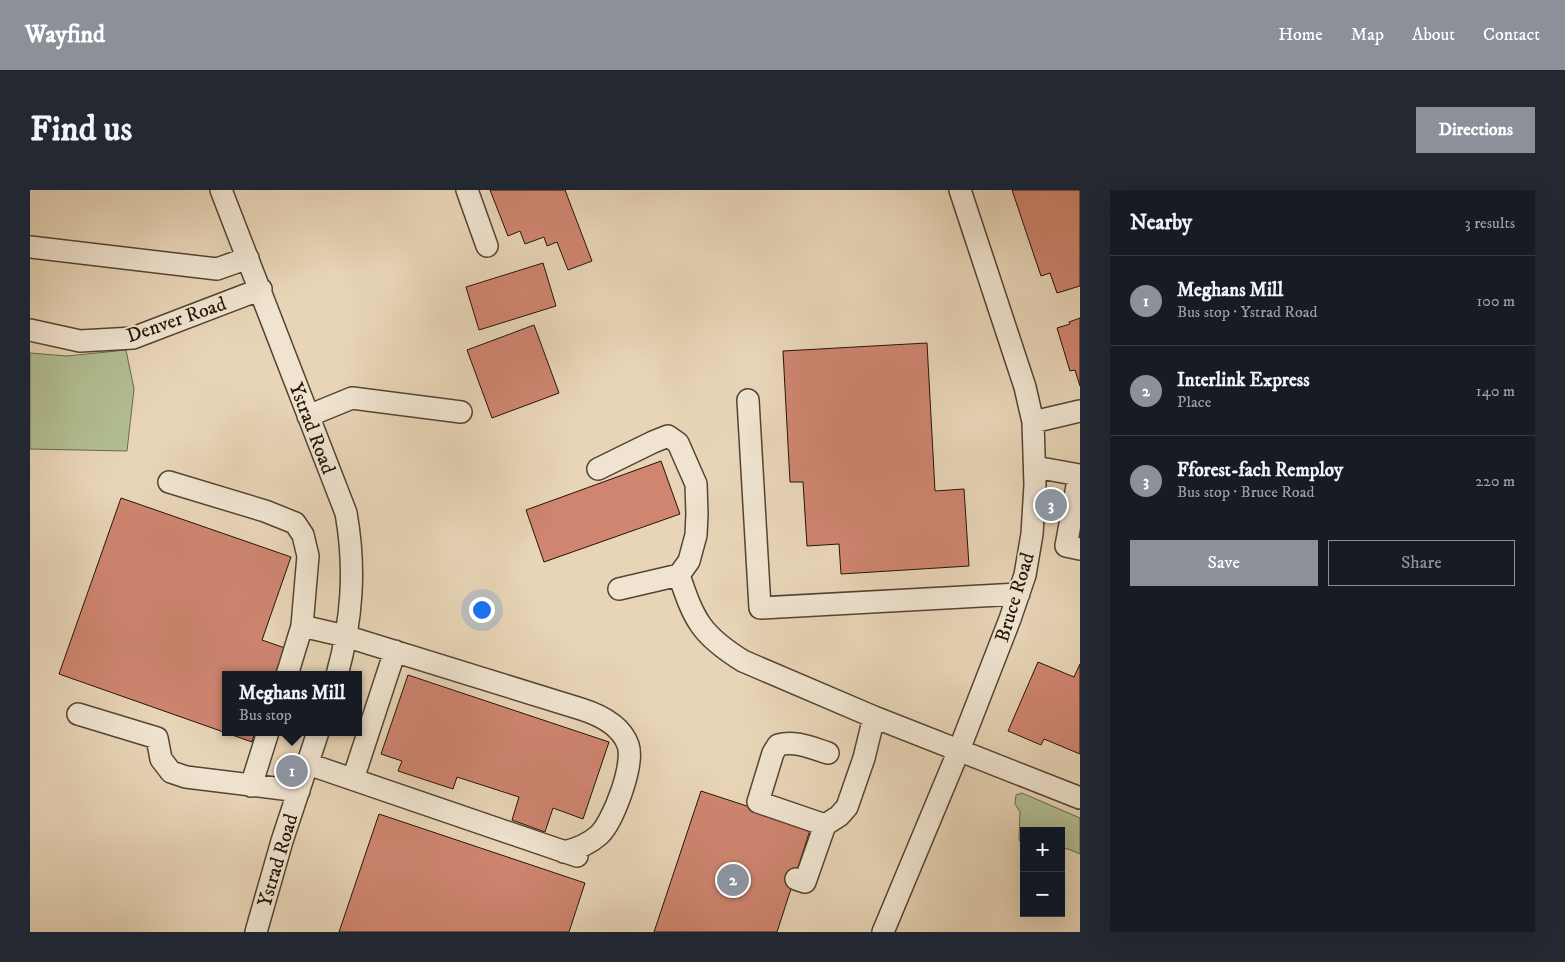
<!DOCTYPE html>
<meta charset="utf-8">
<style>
body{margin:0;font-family:"IM FELL DW Pica",serif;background:#242831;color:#f1f3f6}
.controls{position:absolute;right:15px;bottom:15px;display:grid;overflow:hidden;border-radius:0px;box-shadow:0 5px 20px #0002}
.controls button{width:45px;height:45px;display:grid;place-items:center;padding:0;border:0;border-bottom:1px solid #363941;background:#171b24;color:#f1f3f6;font:25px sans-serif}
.you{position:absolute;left:451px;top:419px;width:18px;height:18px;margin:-12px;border:4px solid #fff;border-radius:50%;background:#1a73e8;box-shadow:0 0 0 8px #1a73e833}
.badge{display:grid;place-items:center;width:32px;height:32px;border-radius:50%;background:#8c9099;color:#fff;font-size:16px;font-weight:700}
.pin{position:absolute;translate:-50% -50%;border:2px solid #fff;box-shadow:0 1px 5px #0006}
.popup{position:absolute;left:192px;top:481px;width:140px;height:65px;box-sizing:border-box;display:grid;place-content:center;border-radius:0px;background:#171b24;filter:drop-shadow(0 1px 4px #0005);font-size:16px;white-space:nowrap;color:#9ea1a6}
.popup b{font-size:19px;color:#f1f3f6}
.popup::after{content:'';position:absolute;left:50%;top:100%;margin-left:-10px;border:10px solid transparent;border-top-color:#171b24}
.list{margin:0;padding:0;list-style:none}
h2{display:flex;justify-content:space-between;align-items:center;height:65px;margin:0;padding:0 20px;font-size:21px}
h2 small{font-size:16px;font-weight:400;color:#9ea1a6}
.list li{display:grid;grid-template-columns:32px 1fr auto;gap:15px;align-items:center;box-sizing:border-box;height:90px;padding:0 20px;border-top:1px solid #363941}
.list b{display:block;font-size:19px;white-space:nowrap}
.list p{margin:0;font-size:16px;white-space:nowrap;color:#9ea1a6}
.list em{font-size:16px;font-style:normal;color:#9ea1a6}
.actions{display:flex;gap:10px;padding:15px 20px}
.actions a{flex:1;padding:11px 0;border:1px solid #8c9099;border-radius:0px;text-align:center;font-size:18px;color:#8c9099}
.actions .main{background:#8c9099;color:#fff}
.map{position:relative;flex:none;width:1050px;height:742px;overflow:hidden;border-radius:0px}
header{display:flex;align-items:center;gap:30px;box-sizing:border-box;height:70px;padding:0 25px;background:#8c9099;color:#fff}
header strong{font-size:24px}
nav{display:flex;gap:28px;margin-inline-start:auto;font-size:18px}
.intro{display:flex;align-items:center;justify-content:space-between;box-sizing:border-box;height:120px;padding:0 30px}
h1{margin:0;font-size:35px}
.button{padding:12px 22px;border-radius:0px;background:#8c9099;color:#fff;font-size:18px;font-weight:700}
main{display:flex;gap:30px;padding:0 30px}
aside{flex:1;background:#171b24;border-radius:0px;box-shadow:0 5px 20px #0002}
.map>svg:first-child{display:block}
.green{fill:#b2be91;stroke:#6a694c}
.building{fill:#cf8570;stroke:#231407}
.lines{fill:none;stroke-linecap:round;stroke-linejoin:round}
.minor-casing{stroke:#544433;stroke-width:24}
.minor{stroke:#f0e4d0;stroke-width:21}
.labels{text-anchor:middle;stroke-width:4;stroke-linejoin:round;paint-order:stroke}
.street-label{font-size:20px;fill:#231407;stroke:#f0e4d0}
</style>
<header>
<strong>Wayfind</strong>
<nav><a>Home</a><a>Map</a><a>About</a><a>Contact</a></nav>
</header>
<div class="intro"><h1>Find us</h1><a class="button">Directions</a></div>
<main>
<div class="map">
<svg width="1050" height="742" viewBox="0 0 1050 742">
<rect width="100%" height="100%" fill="#e8d5b7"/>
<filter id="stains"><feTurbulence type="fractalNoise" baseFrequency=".004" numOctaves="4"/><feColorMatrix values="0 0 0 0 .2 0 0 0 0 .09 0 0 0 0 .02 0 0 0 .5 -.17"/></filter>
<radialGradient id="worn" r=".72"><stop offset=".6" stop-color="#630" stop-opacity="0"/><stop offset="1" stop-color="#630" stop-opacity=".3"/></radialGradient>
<path class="green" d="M 96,160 L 104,199 L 97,261 L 0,259 L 0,163 L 37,166 Z
M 992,603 L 1050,628 L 1050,664 L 1038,659 L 1031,658 L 1031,641 L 994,641 L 994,656 L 989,650 L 990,622 L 985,614 L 986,605 Z"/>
<path class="building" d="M 460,0 L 535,0 L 562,71 L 538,80 L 527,52 L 517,56 L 514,47 L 495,54 L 490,41 L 478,46 Z
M 982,0 L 1050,0 L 1050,96 L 1027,103 L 1020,83 L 1011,86 Z
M 513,73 L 526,116 L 449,140 L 436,97 Z
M 1050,128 L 1050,196 L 1045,180 L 1040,181 L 1027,138 L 1040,134 L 1039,132 Z
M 504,135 L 529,203 L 462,228 L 437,160 Z
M 897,153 L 905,301 L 934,299 L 939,376 L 811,384 L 809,354 L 777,356 L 773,292 L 760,292 L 753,161 Z
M 631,271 L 650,324 L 514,372 L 496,320 Z
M 91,308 L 261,367 L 232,450 L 255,458 L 245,485 L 196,485 L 196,542 L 225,542 L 222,552 L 29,484 Z
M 1008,472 L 1044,487 L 1050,474 L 1050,564 L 1014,549 L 1011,555 L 978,541 Z
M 378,485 L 579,552 L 553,629 L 523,618 L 515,642 L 482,630 L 489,607 L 427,587 L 423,599 L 368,581 L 372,571 L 351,564 Z
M 671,601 L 781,637 L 747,742 L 624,742 Z
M 349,624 L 555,693 L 539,742 L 309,742 Z"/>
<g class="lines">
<g class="minor-casing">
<path id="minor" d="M 191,0 L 316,323 C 326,379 322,430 307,485
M 437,0 L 457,56
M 0,57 L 187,79 L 218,68
M 0,140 L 50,151 L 103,148 L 231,99
M 718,210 L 730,418 L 989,404
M 278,226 L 322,208 L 431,222
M 1003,232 L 1050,221
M 1005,277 L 1049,285 L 1036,356 L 1050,359
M 568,279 L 623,252 L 638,246 L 648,253 L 666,294 L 667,324 L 666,345 L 659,371 L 649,385 C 664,430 671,445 713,471 L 844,527 L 1050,608
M 139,292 L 235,321 L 265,333 L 273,345 L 278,366 L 272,436 L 315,446 L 551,519 C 570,525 591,535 598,555 C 605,574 583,632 569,645 C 559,654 547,659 534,662
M 589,399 L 649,385
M 257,485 L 272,436
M 48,524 L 127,548 L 131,569 L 141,582 L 156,587 L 269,601
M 278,574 L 547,666
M 323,589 L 365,461
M 221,596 L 238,542
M 795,635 L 728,612 L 743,563 L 748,555 C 765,550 782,558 798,563
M 766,689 L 775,692 L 795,635 L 809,626 L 817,617 L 834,568 L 844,527
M 226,742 L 252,651 L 288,542
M 853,742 L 929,560 L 980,429 L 995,385 L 1002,344 L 1005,295 L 1003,232 L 995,197 L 930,0"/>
</g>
<use href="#minor" class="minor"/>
</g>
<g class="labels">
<g class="street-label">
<text transform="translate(146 129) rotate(-19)" y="7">Denver Road</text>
<text transform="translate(283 238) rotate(69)" y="7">Ystrad Road</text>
<text transform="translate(984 407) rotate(-73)" y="7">Bruce Road</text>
<text transform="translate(247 670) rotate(-73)" y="7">Ystrad Road</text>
</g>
</g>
<rect width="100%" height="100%" filter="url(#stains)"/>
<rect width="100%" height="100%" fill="url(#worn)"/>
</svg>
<div class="controls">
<button>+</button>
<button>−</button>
</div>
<div class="you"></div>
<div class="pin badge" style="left:262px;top:581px">1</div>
<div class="popup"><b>Meghans Mill</b>Bus stop</div>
<div class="pin badge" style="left:703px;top:690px">2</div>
<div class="pin badge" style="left:1021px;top:315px">3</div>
</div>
<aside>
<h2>Nearby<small>3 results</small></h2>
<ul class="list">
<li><span class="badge">1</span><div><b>Meghans Mill</b><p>Bus stop · Ystrad Road</p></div><em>100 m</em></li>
<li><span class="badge">2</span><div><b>Interlink Express</b><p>Place</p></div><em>140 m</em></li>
<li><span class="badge">3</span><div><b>Fforest-fach Remploy</b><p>Bus stop · Bruce Road</p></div><em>220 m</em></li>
</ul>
<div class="actions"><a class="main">Save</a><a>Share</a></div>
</aside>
</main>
